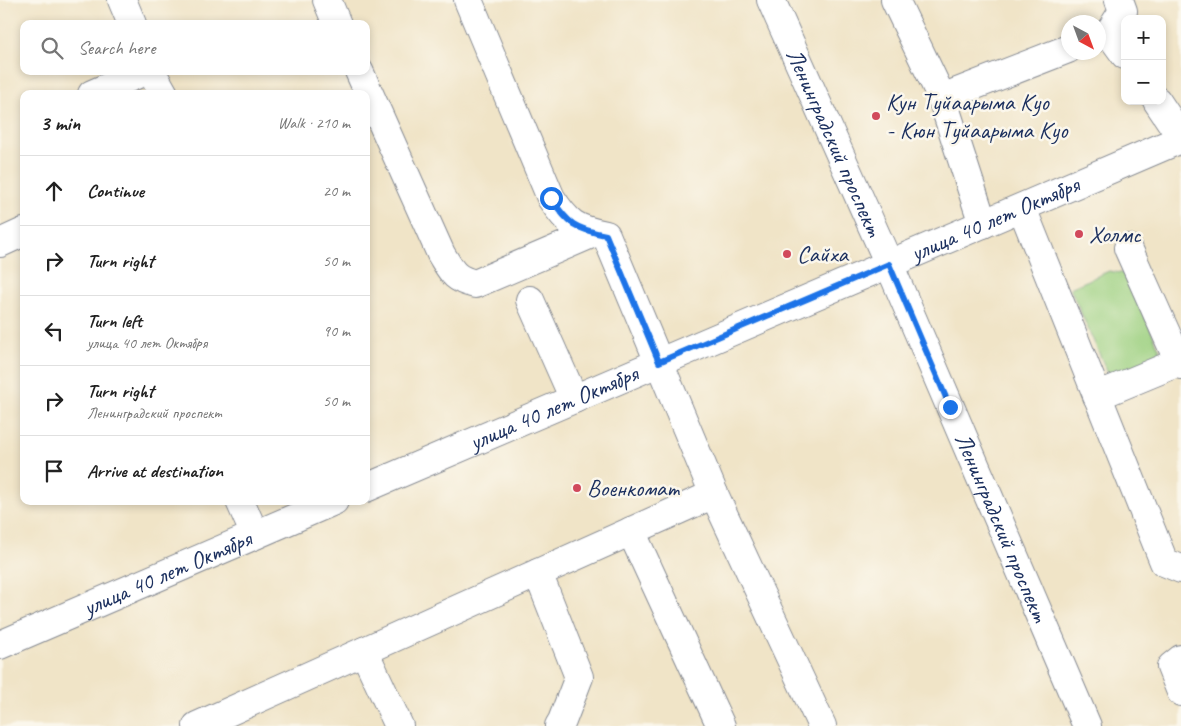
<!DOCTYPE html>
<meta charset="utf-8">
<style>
body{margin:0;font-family:Caveat,sans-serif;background:#f2f2f2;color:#222}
.controls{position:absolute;right:15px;top:15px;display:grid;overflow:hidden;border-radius:10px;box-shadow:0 2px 8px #0003}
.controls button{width:45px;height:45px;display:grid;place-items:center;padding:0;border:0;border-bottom:1px solid #e0e0e0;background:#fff;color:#222;font:25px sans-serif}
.compass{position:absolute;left:1061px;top:15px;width:45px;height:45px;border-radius:50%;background:#fff;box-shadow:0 2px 8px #0003;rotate:139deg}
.stop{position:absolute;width:15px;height:15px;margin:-11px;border:4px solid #1a73e8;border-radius:50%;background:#fff}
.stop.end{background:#1a73e8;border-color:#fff;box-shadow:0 1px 5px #0008}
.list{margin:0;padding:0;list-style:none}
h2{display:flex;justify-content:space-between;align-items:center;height:65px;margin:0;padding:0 20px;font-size:21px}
h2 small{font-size:16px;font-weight:400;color:#767676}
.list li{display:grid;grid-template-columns:32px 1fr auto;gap:15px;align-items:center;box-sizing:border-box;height:70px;padding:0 20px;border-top:1px solid #e0e0e0}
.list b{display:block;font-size:19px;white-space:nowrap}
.list p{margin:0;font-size:16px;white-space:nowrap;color:#767676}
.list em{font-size:16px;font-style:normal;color:#767676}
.icon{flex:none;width:28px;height:28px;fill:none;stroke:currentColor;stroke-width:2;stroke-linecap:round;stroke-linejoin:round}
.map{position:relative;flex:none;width:1181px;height:726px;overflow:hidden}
.search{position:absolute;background:#fff;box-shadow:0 2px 8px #0003;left:20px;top:20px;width:350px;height:55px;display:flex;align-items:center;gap:12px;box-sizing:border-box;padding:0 18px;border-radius:10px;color:#767676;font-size:19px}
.panel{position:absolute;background:#fff;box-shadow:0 2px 8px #0003;left:20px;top:90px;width:350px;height:415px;border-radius:10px}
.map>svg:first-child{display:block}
.green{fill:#9cd080;stroke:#5c806f}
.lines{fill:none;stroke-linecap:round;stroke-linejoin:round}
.minor-casing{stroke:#868a92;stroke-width:30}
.major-casing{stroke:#868a92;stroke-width:30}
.minor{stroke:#fff;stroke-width:28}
.major{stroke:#fff;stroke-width:28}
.route{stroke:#1a73e8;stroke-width:6}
.poi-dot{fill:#d1495b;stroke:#fbf7ec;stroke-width:2}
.labels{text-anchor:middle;stroke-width:5;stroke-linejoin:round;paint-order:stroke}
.poi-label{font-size:24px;fill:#1b2f5e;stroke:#fbf7ec;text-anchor:start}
.street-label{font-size:24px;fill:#1b2f5e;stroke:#fbf7ec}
</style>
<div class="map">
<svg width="1181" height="726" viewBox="0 0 1181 726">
<rect width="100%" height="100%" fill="#fbf7ec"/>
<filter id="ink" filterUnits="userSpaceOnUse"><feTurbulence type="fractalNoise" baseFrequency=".02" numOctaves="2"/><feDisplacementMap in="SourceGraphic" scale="10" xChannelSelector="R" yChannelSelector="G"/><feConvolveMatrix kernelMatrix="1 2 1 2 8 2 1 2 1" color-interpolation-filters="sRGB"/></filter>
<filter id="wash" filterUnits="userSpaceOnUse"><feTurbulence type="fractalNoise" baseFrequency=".0096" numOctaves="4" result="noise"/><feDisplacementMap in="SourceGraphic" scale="20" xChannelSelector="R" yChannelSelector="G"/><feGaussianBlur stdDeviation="1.12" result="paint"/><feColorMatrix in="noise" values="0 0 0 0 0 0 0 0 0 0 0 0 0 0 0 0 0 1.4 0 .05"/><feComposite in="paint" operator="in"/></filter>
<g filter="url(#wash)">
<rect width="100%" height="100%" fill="#f0e4c7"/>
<path class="green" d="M 1109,271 L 1126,274 L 1162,355 L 1110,378 L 1070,288 Z"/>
</g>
<g filter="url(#ink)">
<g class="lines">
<g class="minor-casing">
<g id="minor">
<path d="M 122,0 L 132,24"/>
<path d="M 327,0 L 337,24"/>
<path d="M 468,0 L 551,198 C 568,224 575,229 606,235 L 714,494 L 822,726"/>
<path d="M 895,0 L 942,98"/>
<path d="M 1109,33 L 1123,11 L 1119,0"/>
<path d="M 1098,37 L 1109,33 L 1125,55"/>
<path d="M 151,71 L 164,94"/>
<path d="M 359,71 L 441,254 C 452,272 454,279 475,284 L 594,233"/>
<path d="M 92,94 L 145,71"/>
<path d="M 1157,101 L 1181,137"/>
<path d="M 1022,208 L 1164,562 L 1181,569"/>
<path d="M 983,224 L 942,98 L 1068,49"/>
<path d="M 0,243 L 24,232"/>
<path d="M 1128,248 L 1179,362"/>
<path d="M 530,300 L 574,399"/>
<path d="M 1097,396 L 1179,362 L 1181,365"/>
<path id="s1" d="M 366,488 L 1181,139"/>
<path d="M 240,501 L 255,535"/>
<path d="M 631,531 L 721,726"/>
<path d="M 538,573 L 579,677 L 562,721 L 559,726"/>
<path id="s2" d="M 0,645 L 334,501"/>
<path d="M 364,651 L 399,726"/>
<path d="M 1181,659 L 1171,667 L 1181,692"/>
<path d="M 197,726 L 714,494"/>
</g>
</g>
<g class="major-casing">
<g id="major">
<path id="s3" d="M 771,0 L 889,264 L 1087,726"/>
</g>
</g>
<use href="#minor" class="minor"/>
<use href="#major" class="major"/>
</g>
</g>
<g class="lines" filter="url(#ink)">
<path class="route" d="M 551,198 C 568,224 575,229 606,235 L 659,362 L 889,264 L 950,407"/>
</g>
<g class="poi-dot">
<circle cx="876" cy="116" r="5"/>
<circle cx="1079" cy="234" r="5"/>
<circle cx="787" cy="254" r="5"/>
<circle cx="577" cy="488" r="5"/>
</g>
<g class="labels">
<g class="poi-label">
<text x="886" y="110">Кун Туйаарыма Куо<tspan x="886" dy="28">- Кюн Туйаарыма Куо</tspan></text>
<text x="1089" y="242">Холмс</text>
<text x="797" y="262">Сайха</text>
<text x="587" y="496">Военкомат</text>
</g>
<g class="street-label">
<text dy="8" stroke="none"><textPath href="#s3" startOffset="156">Ленинградский проспект</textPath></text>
<text dy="8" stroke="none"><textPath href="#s1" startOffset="684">улица 40 лет Октября</textPath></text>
<text dy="8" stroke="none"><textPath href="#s1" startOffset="204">улица 40 лет Октября</textPath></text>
<text dy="8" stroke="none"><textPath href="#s3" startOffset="576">Ленинградский проспект</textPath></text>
<text dy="8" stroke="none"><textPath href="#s2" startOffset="182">улица 40 лет Октября</textPath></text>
</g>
</g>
</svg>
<div class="controls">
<button>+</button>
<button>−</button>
</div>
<svg class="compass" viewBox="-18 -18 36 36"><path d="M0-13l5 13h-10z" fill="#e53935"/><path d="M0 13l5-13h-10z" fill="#767676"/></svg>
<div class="stop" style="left:551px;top:198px"></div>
<div class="stop end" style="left:950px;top:407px"></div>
<div class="search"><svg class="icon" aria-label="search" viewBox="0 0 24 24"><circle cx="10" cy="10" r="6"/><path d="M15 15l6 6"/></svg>Search here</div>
<section class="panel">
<h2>3 min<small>Walk · 210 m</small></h2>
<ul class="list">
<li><svg class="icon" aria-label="ahead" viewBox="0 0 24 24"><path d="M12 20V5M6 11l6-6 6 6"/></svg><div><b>Continue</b></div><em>20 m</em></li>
<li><svg class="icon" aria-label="right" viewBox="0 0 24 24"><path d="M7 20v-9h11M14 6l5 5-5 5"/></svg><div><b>Turn right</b></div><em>50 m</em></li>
<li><svg class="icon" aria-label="left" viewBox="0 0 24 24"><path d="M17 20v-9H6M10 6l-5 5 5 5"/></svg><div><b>Turn left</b><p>улица 40 лет Октября</p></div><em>90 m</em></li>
<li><svg class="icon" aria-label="right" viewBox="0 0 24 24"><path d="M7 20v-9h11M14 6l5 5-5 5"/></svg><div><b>Turn right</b><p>Ленинградский проспект</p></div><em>50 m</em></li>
<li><svg class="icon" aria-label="arrive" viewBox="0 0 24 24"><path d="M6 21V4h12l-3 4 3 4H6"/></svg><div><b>Arrive at destination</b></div></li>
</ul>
</section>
</div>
